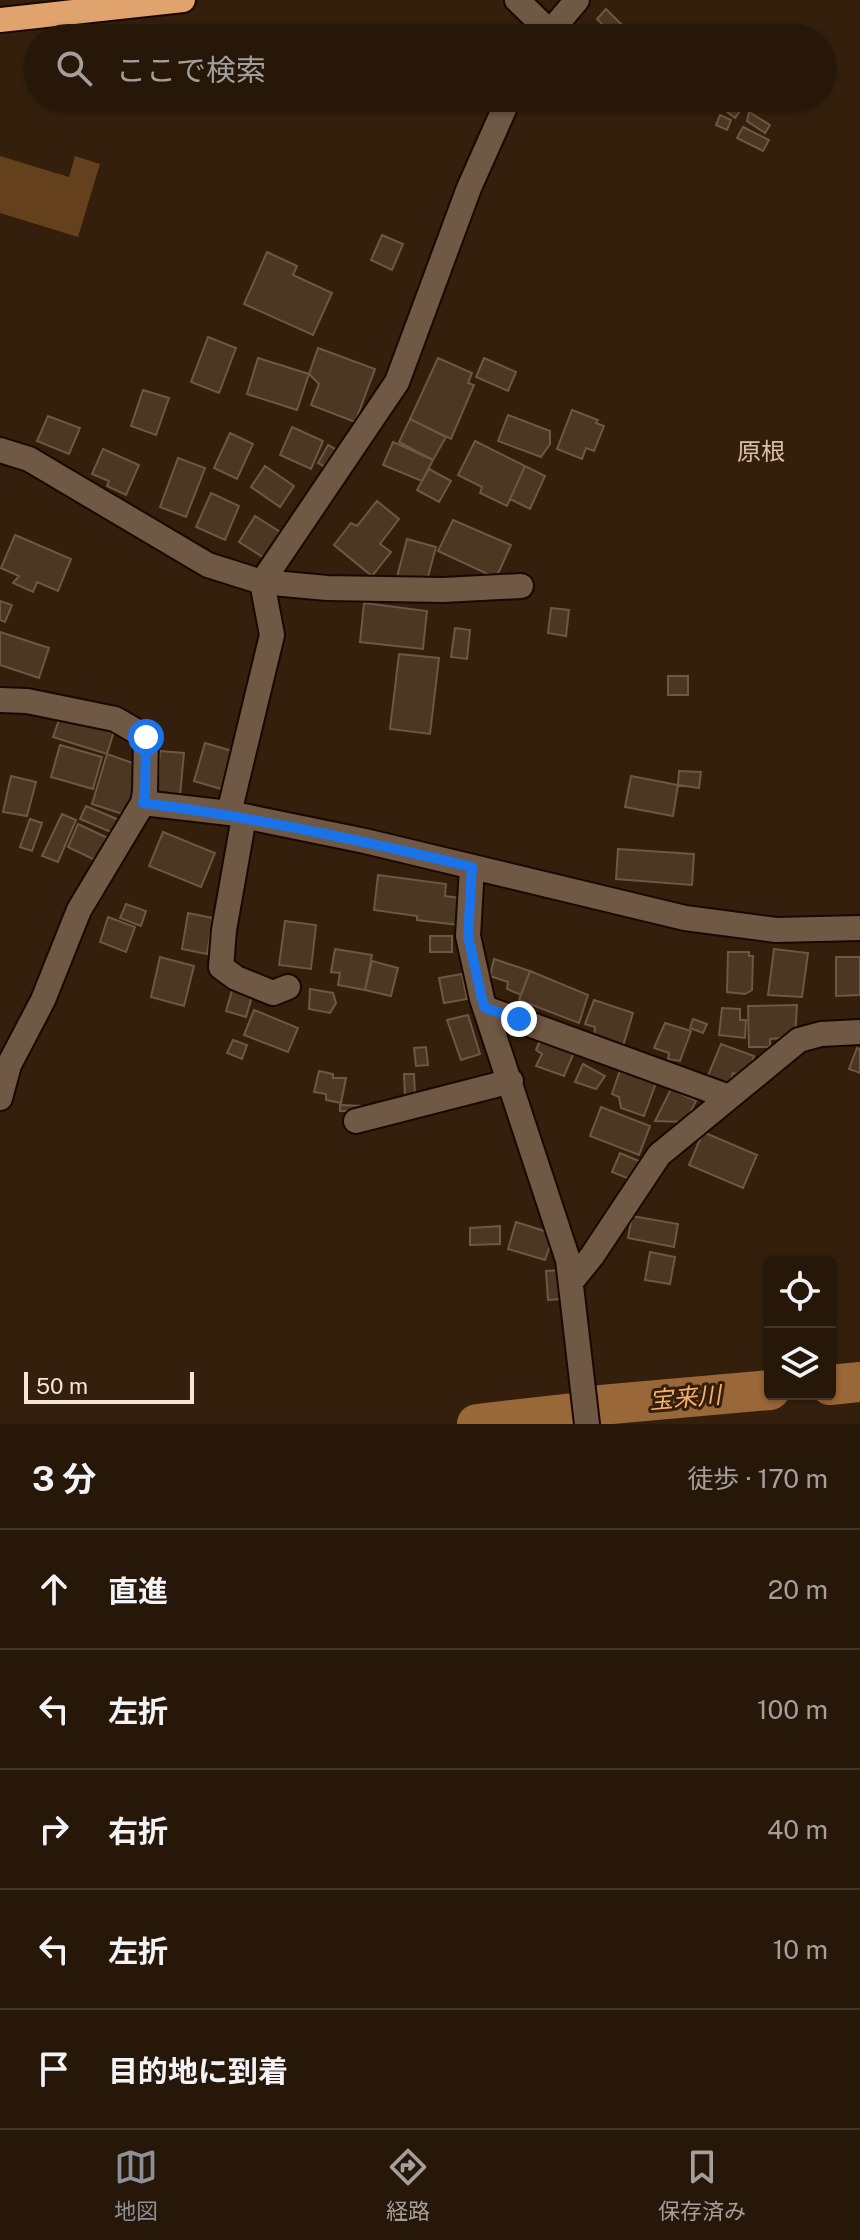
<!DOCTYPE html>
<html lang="ja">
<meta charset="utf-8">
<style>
body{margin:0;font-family:"Public Sans","Noto Sans JP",sans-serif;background:#322417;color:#f1f3f6}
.controls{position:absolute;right:24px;bottom:24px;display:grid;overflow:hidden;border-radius:8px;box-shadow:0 2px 6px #0004}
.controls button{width:72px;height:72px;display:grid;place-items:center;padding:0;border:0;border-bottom:2px solid #42362a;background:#261709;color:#f1f3f6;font:40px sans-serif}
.scale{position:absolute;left:24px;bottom:20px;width:170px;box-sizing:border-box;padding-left:8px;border:4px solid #f3e5d9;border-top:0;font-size:22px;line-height:28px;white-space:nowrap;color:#f3e5d9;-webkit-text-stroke:6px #331f0c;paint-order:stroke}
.stop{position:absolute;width:24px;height:24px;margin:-18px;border:6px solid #1a73e8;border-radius:50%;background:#fff}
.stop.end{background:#1a73e8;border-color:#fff;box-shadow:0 2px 8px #0008}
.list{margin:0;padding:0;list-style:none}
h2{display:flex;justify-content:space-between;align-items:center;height:104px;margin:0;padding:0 32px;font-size:34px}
h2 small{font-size:26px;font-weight:400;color:#a49f9c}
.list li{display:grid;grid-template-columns:52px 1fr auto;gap:24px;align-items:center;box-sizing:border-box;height:120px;padding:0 32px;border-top:2px solid #42362a}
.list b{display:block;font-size:30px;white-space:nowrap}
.list em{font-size:26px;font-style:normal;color:#a49f9c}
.icon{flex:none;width:44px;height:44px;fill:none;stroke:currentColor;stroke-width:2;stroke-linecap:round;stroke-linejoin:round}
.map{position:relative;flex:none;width:860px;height:1424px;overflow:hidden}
.search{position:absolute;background:#261709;box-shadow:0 2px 6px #0004;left:24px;right:24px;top:24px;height:88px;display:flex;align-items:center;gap:20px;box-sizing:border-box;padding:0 28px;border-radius:44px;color:#a49f9c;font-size:30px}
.sheet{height:704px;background:#261709}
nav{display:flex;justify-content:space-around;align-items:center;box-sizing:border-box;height:112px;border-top:2px solid #42362a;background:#261709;font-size:22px;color:#a49f9c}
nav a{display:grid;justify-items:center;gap:4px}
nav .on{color:#8c9099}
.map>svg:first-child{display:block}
.green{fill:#65401c}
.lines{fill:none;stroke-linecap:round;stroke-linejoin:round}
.river{stroke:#9a6738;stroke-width:40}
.building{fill:#4c3723;stroke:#6e5743;stroke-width:2}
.minor-casing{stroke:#1a0800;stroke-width:28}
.highway-casing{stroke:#1a0800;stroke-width:28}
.minor{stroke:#6f5844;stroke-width:24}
.highway{stroke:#e0a36e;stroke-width:24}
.route{stroke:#1a73e8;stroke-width:10}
.labels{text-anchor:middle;stroke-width:6;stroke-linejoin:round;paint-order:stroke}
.neighbourhood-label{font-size:24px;fill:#dabfa8;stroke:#331f0c}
.water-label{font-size:24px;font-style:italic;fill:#f9af6c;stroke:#331f0c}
</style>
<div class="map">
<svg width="860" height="1424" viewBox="0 0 860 1424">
<rect width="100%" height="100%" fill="#331f0c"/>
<path class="green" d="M 0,156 L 69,177 L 75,156 L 100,164 L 78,237 L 0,213 Z"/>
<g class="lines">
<path class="river" d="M 830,1385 L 860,1382
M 601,1405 L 770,1390
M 477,1424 L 573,1413"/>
</g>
<path class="building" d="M 606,9 L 629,32 L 622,38 L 616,38 L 597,19 Z
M 682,98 L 693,98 L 698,101 L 694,110 L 680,102 Z
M 727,101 L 740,111 L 735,118 L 722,108 Z
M 749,112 L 770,125 L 765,133 L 747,121 Z
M 720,115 L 731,120 L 727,130 L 716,125 Z
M 743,127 L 769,140 L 763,151 L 737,138 Z
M 382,235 L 403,244 L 392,270 L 371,260 Z
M 267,252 L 297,266 L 293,275 L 332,293 L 313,335 L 244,304 Z
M 208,337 L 236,348 L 219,393 L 191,382 Z
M 318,348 L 375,369 L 355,422 L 311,405 L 319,384 L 309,374 Z
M 258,358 L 309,374 L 297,410 L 247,394 Z
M 438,358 L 472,373 L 468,383 L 474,385 L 451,439 L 410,419 Z
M 484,358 L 516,372 L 508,391 L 476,377 Z
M 143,390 L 169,398 L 156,435 L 131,426 Z
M 572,410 L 598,420 L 596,423 L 604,426 L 594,451 L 586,448 L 582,459 L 557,449 Z
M 508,415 L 550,431 L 550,444 L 541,457 L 498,441 Z
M 48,416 L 80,428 L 69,454 L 37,441 Z
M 410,419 L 446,437 L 433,460 L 399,442 Z
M 292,427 L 323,441 L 311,469 L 280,455 Z
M 230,433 L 253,444 L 237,479 L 214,468 Z
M 475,441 L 525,466 L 507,506 L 480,493 L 482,487 L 458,475 Z
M 393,442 L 433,460 L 422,481 L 383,465 Z
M 328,445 L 339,451 L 329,469 L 318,463 Z
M 103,449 L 139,465 L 126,495 L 107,486 L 109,481 L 92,474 Z
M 178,458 L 205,468 L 186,517 L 160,507 Z
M 265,466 L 294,486 L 280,507 L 251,487 Z
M 525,466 L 545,476 L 530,509 L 510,499 Z
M 429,469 L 451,481 L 439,502 L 417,490 Z
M 211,493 L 239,506 L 225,540 L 196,527 Z
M 377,501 L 399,519 L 380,544 L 391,552 L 372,576 L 334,545 L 351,523 L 357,526 Z
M 255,516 L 285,535 L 269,561 L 239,542 Z
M 453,520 L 511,545 L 496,578 L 438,551 Z
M 15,535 L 71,559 L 58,591 L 37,582 L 33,592 L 13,583 L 19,576 L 1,568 Z
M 407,539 L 436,547 L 426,584 L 397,577 Z
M 0,601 L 12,605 L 5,622 L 0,620 Z
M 364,603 L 427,611 L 423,649 L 360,642 Z
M 551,608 L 569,610 L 566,636 L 548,633 Z
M 455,628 L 470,630 L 467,659 L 451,657 Z
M 0,632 L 49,648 L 39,678 L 0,665 Z
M 399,654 L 439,658 L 430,734 L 390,729 Z
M 668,676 L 688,676 L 688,695 L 668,695 Z
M 61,714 L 114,731 L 107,754 L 53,737 Z
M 205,743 L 232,751 L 221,789 L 194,781 Z
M 60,745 L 102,757 L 93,789 L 51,777 Z
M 160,751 L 184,753 L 180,795 L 157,793 Z
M 107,754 L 144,767 L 129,816 L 92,804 Z
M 679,771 L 701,772 L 699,788 L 678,785 Z
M 11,776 L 36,782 L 27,816 L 3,812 Z
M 631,776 L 678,785 L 673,816 L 625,807 Z
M 86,806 L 124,822 L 118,835 L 80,819 Z
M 62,814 L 76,820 L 58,862 L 42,856 Z
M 30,819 L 42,823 L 32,851 L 20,847 Z
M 78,824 L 112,840 L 101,863 L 68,847 Z
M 163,832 L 215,853 L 201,887 L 149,866 Z
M 618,849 L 694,854 L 692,885 L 616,879 Z
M 378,875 L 446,884 L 445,896 L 462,898 L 458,925 L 417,920 L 417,916 L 374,910 Z
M 126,904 L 146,911 L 141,926 L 120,918 Z
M 188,913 L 213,918 L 207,954 L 182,949 Z
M 108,917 L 135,927 L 126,952 L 100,942 Z
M 285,921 L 316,925 L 311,969 L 279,965 Z
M 430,936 L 452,936 L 452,952 L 430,952 Z
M 335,949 L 372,955 L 365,990 L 338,985 L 340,973 L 331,972 Z
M 774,949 L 808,953 L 802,997 L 768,995 Z
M 728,952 L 749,952 L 749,956 L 753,956 L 752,990 L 745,994 L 727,992 Z
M 160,957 L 194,966 L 184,1006 L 151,997 Z
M 836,957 L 860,957 L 860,995 L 836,996 Z
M 494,959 L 530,971 L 521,995 L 507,989 L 508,982 L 490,976 Z
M 372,961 L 398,968 L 391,996 L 365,990 Z
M 530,971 L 588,995 L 579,1023 L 519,1000 Z
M 462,974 L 467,999 L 444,1003 L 439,978 Z
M 233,987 L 253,993 L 246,1017 L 226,1011 Z
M 310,989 L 333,993 L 336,1003 L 330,1013 L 309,1009 Z
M 594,1000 L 633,1013 L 623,1046 L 594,1037 L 595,1027 L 585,1024 Z
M 797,1005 L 795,1037 L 770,1039 L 770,1047 L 749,1047 L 748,1006 Z
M 722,1008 L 740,1009 L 740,1020 L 746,1020 L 745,1038 L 719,1035 Z
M 254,1010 L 298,1028 L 288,1052 L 244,1035 Z
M 468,1015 L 480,1054 L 461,1060 L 447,1020 Z
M 693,1019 L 707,1024 L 703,1033 L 690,1028 Z
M 665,1023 L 691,1031 L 680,1061 L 668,1059 L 669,1053 L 654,1048 Z
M 542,1036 L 575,1050 L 564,1076 L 536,1066 L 542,1054 L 536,1050 Z
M 233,1040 L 247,1045 L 242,1059 L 227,1053 Z
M 721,1044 L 754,1056 L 748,1077 L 733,1073 L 730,1085 L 707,1078 Z
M 426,1047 L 428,1065 L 416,1066 L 414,1048 Z
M 857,1048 L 860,1049 L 860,1073 L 849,1069 Z
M 583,1064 L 605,1076 L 596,1089 L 575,1082 Z
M 621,1067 L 657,1080 L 644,1116 L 621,1108 L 619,1097 L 612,1094 Z
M 319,1071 L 333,1074 L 333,1078 L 346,1078 L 341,1103 L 326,1100 L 326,1094 L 314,1092 Z
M 404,1074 L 414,1074 L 415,1096 L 405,1096 Z
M 671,1089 L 696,1101 L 685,1122 L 655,1121 Z
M 340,1105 L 363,1106 L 363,1111 L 340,1111 Z
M 601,1107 L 650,1126 L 639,1155 L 590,1136 Z
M 703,1132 L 757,1155 L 743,1188 L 689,1165 Z
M 620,1153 L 639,1161 L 632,1180 L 612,1172 Z
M 632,1216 L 678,1224 L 674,1247 L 628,1238 Z
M 516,1222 L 554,1234 L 545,1260 L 508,1249 Z
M 500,1226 L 500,1244 L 470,1245 L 470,1228 Z
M 650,1252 L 675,1257 L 670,1284 L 645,1280 Z
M 562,1270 L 563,1299 L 548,1300 L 546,1271 Z"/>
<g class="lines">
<g class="minor-casing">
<path id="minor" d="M 517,0 L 549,31
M 545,38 L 577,0
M 0,450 L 29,459 L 208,565 L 262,582 L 327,588 L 443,590 L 521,586
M 0,700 L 27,701 L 115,719 L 146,737 L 145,792 L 143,803
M 229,813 L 272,635 L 262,582 L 397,382 L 469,188 L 509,98
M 244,817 L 224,930 L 221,967 L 236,978 L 273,993 L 288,987
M 472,867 L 468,936 L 482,999 L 568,1260 L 587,1424
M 485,1008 L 729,1097
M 0,1098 L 9,1065 L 43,1000 L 79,910 L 143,803 L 229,813 L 365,841 L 685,918 L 776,930 L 860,928
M 356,1121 L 511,1081
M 571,1282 L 592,1256 L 659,1155 L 799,1040 L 821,1034 L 860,1032"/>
</g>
<g class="highway-casing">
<path id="highway" d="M 0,20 L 183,0"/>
</g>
<use href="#minor" class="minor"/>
<use href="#highway" class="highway"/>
</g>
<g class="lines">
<path class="route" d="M 146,737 L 145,792 L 143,803 C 255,817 362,840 472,867 L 468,936 L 482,999 L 485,1008 L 519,1019"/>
</g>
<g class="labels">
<g class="neighbourhood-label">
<text x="761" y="460">原根</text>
</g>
<g class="water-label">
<text transform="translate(685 1398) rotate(-5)" y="8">宝来川</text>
</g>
</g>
</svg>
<div class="controls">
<button><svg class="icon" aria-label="locate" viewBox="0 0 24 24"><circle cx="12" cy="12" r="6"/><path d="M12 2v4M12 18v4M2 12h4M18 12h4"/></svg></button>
<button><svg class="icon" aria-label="layers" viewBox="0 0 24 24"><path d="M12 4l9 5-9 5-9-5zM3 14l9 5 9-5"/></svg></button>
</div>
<div class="scale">50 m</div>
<div class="stop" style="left:146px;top:737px"></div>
<div class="stop end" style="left:519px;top:1019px"></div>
<div class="search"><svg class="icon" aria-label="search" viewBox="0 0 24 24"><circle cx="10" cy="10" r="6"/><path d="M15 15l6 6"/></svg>ここで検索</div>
</div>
<section class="sheet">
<h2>3 分<small>徒歩 · 170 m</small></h2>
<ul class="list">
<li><svg class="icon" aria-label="ahead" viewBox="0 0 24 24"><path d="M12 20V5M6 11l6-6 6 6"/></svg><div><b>直進</b></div><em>20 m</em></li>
<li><svg class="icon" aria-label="left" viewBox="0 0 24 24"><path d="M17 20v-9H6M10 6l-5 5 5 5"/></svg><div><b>左折</b></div><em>100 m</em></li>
<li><svg class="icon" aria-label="right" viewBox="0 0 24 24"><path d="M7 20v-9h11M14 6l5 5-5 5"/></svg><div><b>右折</b></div><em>40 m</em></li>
<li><svg class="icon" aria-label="left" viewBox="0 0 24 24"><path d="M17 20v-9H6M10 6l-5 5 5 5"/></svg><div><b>左折</b></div><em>10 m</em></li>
<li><svg class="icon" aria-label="arrive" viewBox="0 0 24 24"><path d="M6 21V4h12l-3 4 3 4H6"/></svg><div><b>目的地に到着</b></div></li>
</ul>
</section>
<nav>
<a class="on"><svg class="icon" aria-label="map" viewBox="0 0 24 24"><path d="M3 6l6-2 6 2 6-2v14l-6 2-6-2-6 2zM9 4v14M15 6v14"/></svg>地図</a>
<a><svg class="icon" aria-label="directions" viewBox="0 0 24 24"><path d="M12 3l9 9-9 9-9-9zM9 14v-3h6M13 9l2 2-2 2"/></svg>経路</a>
<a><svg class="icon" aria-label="saved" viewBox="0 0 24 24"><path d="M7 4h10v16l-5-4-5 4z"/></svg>保存済み</a>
</nav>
